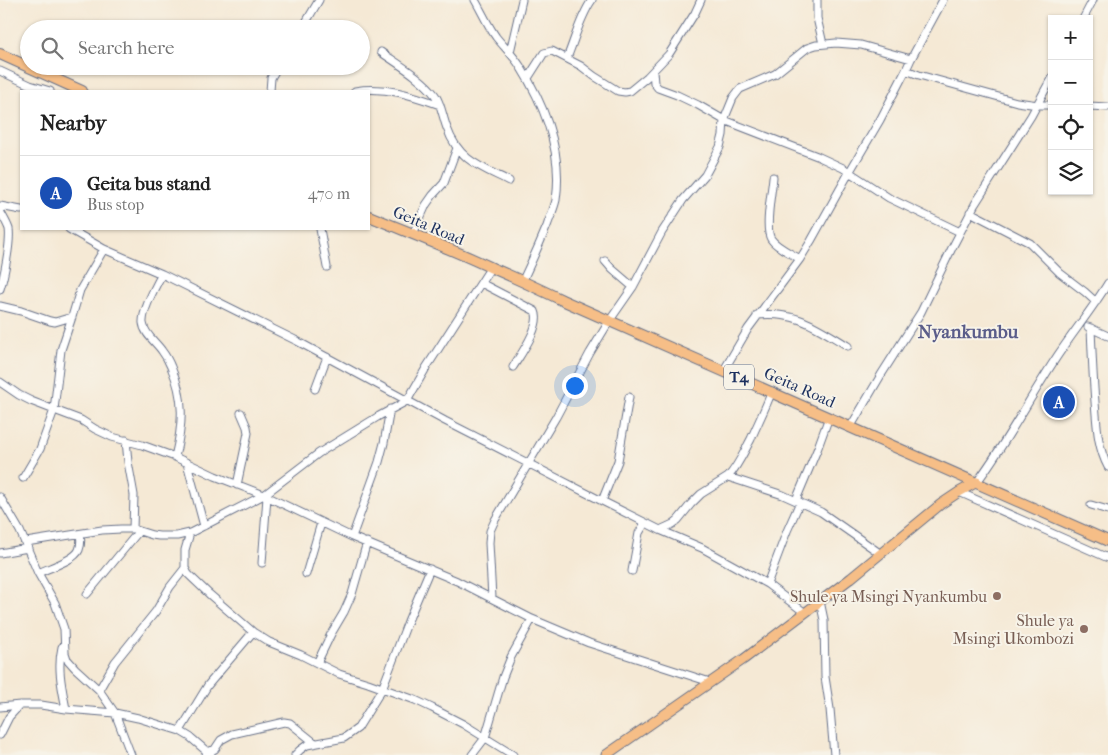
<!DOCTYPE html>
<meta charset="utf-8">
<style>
body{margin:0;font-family:"IM FELL French Canon",serif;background:#f2f2f2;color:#222}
.controls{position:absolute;right:15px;top:15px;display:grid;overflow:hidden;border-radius:0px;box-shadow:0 1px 4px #0004}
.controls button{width:45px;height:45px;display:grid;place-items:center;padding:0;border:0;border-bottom:1px solid #e0e0e0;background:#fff;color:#222;font:25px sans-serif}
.you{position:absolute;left:574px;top:385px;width:18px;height:18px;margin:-12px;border:4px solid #fff;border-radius:50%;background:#1a73e8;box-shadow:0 0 0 8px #1a73e833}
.badge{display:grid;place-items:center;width:32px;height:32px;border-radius:50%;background:#b5179e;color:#fff;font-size:16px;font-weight:700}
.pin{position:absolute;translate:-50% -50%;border:2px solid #fff;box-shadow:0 1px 5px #0006}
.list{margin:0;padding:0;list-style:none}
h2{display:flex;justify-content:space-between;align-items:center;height:65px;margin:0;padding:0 20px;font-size:21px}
h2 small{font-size:16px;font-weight:400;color:#767676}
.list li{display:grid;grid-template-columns:32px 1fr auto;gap:15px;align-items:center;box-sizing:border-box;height:75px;padding:0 20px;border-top:1px solid #e0e0e0}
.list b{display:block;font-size:19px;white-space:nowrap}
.list p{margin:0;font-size:16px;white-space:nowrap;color:#767676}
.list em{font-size:16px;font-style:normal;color:#767676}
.icon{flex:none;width:28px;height:28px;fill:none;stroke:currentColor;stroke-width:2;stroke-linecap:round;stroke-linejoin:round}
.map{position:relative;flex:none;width:1108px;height:755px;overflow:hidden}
.search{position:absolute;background:#fff;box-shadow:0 1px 4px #0004;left:20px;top:20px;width:350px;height:55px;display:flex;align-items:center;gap:12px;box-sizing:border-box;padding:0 18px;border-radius:28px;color:#767676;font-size:19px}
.panel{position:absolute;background:#fff;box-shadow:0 1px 4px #0004;left:20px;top:90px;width:350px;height:140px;border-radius:0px}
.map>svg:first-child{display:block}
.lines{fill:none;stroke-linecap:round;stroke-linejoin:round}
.minor-casing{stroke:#677088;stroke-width:9}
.major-casing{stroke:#677088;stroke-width:11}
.highway-casing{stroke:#677088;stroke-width:12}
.minor{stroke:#fff;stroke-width:7}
.major{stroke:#f6be87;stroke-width:9}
.highway{stroke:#f6be87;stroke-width:10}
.education-dot{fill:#8d6e63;stroke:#f7f3e8;stroke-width:2}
.labels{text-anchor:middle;stroke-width:4;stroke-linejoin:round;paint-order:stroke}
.shield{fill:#f7f3e8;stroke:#5d6a87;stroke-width:1}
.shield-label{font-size:15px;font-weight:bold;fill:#1b2f5e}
.street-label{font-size:16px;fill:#1b2f5e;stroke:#f7f3e8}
.education-label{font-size:16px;fill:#785e54;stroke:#f7f3e8;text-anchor:end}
.quarter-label{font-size:19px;font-weight:bold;fill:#5a5d8a;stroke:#f7f3e8}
</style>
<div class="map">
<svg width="1108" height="755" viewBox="0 0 1108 755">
<rect width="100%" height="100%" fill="#f7f3e8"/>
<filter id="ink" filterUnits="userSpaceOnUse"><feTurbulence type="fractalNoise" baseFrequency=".02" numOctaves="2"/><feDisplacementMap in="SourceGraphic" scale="10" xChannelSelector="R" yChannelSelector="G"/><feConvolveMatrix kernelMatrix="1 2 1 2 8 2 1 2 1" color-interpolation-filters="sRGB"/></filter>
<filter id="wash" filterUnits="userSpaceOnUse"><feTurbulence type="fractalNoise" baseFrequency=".0096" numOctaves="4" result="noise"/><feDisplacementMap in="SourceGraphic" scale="20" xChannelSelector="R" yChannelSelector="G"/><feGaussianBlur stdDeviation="1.12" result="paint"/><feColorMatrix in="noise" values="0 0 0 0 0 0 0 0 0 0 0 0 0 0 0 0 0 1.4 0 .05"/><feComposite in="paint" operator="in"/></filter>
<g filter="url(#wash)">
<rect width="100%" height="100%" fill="#f5e9d5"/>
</g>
<g filter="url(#ink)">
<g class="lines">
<g class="minor-casing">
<path id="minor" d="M 475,0 C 482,12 488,26 496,37 C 504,47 513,55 520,66 C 545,106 563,153 556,200 C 554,209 550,217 547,226 C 539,245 531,263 522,282
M 817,0 L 817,18 L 823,44
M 1083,19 L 1093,0
M 302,29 L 319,0
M 381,52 C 398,64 422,78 435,95 C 441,103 443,118 447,128 C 458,160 481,167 509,181
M 510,52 L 522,0
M 567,58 C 575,39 580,17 592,0
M 906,70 L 919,75 L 1017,102 L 1038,105 L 1052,105
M 0,71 L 30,85 L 50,91
M 653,71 L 654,83 L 658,88 L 677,95 L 698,105 L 724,120 L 817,156 L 843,168 L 889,198 L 960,232
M 528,78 L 544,53 L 552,51 L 581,66 L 594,76 L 618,91 L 625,92 L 630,91 L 647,77 L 669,54 L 695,13 L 701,0
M 270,91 L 271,78 L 278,66
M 355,91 C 385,86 412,95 440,105
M 1089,106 L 1108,107
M 773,177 C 772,191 764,228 771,239 C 777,248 791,253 800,259
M 0,206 L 21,210
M 0,211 C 3,217 7,223 9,229 C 11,242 4,277 0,289
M 970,212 L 1030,243 L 1060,273 L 1085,292 L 1096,302
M 69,229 L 104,249 L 162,274 L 295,340 L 445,421 L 602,501 L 660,530 L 702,548 L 767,584 L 804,612
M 320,229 L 327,267
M 413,234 L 426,205 L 433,195 L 444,183 L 457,148
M 605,261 L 612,269 L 633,287
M 162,274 C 156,285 142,311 143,323 C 144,334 156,342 162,351 C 166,356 169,362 171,367 C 185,399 183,424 175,457
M 481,283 L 535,311 C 542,325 521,354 513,367
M 0,306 L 21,311 L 50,321 L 55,322 L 72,317
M 757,315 C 797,311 816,327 848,346
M 1088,327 L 1108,336
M 1091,328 C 1092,353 1093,378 1095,402 C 1097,425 1097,446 1108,467
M 724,370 L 748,329 L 800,259 L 811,241 L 850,171 L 880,120 L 906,70 L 911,59 L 943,0
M 0,382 L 19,395 L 31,401 L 57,411 L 81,420 L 95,429 L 112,437 L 142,445 L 175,457 L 215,476 L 264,495 L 352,537 L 457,581 L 532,619 L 589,643 L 710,682
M 315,389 L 327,357
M 851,426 L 881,375 L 921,312 L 952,248 L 975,204 L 1031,116 L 1052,77
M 126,440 L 128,462 L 134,495 L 133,529
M 187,463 L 204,526
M 728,477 L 783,495 L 821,512 L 881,554
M 23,478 L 40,449 L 54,410 L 61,350 L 72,317 L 80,290 L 104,249
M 977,482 C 1007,442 1030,397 1058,355 C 1074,331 1093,308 1108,283
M 237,485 L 248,433 L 247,427 L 241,413
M 959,492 L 1108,558
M 0,497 L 20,531 L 38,573 L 55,603 L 64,629 L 65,653 L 67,659 L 75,668 L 99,690 L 115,713 L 131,755
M 796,500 L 817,450 L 829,417
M 602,501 L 618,461 L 629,397
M 1091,505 L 1108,510
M 660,530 L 673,524 L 678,520 L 691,504 L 701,494 L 728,477 C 738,466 744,452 751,439 C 758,423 766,407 772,391
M 190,533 L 185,550 L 185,568 L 188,574 L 209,594 L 253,632 L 269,642 L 301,655 L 339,674 L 368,683 L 415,700 L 432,708 L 463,724 L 513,755
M 352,537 L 379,462 L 384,443 L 390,409
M 26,542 L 102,530 L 121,529 L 133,529 L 152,535 L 159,536 L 177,536 L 190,533 L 264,495 L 319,453 L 379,416 L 407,401 L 426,368 L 491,267
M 0,553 L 28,548
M 262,563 L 267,497
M 632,571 L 639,533 L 645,523
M 38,573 C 49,568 75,560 79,550 C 81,545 81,539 80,534
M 306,574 L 321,523
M 767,584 L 787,531 L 800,502
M 87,594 L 139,531
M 492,598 L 489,543 L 490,531 L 495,520 L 556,417 L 590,353 L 610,320 L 633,287 L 662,232 L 683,200 L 705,175 L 720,147 L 723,135 L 724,120 L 733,98 L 740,89 L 775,74 L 807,48 L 816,45 L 836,43 L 861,45 L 911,59
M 820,601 L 824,620 L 825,677 L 830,709 L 834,755
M 62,647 C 57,668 62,688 66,709
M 317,663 L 331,634 L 344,612 L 352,594 L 367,542
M 99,690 L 115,662 L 156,611 L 170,587 L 185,568
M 0,707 L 20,705 L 41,705 L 66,709 L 115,713 L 138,718 L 180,731 L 190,737 L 211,755
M 180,731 L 208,685 L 253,632
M 0,735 L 9,717 L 20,705
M 206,755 L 208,752 L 215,749 L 221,740 L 232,734 L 284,722 L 290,723 L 315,743
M 295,755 L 300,750 L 307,745 L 344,738 L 358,728 L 382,689 L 408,621 L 430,569
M 472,755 L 485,738 L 503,677 L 511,657 L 532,619"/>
</g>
<g class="major-casing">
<path id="major" d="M 606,755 L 744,659 L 851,578 L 941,504 L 959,492 L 977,482"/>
</g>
<g class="highway-casing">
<path id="highway" d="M 0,54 L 82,91
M 369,216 C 410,233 452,249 492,268 C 516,278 539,289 562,300 C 745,379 927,460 1108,541"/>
</g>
<use href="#minor" class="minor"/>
<use href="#major" class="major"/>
<use href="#highway" class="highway"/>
</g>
</g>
<g class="education-dot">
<circle cx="997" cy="596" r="5"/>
<circle cx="1084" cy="629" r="5"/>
</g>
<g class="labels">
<rect class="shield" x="724" y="364.5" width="30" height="25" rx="4"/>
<g class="shield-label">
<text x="739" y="382">T4</text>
</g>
<g class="street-label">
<text transform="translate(429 225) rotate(23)" y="6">Geita Road</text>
<text transform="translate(800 387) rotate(24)" y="6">Geita Road</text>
</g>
<g class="education-label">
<text x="987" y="602">Shule ya Msingi Nyankumbu</text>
<text x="1074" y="626">Shule ya<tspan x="1074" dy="18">Msingi Ukombozi</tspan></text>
</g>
<g class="quarter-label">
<text x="968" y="338">Nyankumbu</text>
</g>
</g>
</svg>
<div class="controls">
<button>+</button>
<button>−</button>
<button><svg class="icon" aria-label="locate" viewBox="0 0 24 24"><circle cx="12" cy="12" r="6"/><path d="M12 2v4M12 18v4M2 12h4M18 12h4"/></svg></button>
<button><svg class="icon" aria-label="layers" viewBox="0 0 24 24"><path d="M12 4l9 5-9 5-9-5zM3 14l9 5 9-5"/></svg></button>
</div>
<div class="you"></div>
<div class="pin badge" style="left:1059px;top:402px;background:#1a4fb4">A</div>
<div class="search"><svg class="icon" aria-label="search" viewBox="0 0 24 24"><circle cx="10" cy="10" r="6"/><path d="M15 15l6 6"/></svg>Search here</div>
<section class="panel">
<h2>Nearby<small></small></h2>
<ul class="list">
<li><span class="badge" style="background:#1a4fb4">A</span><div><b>Geita bus stand</b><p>Bus stop</p></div><em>470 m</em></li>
</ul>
</section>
</div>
